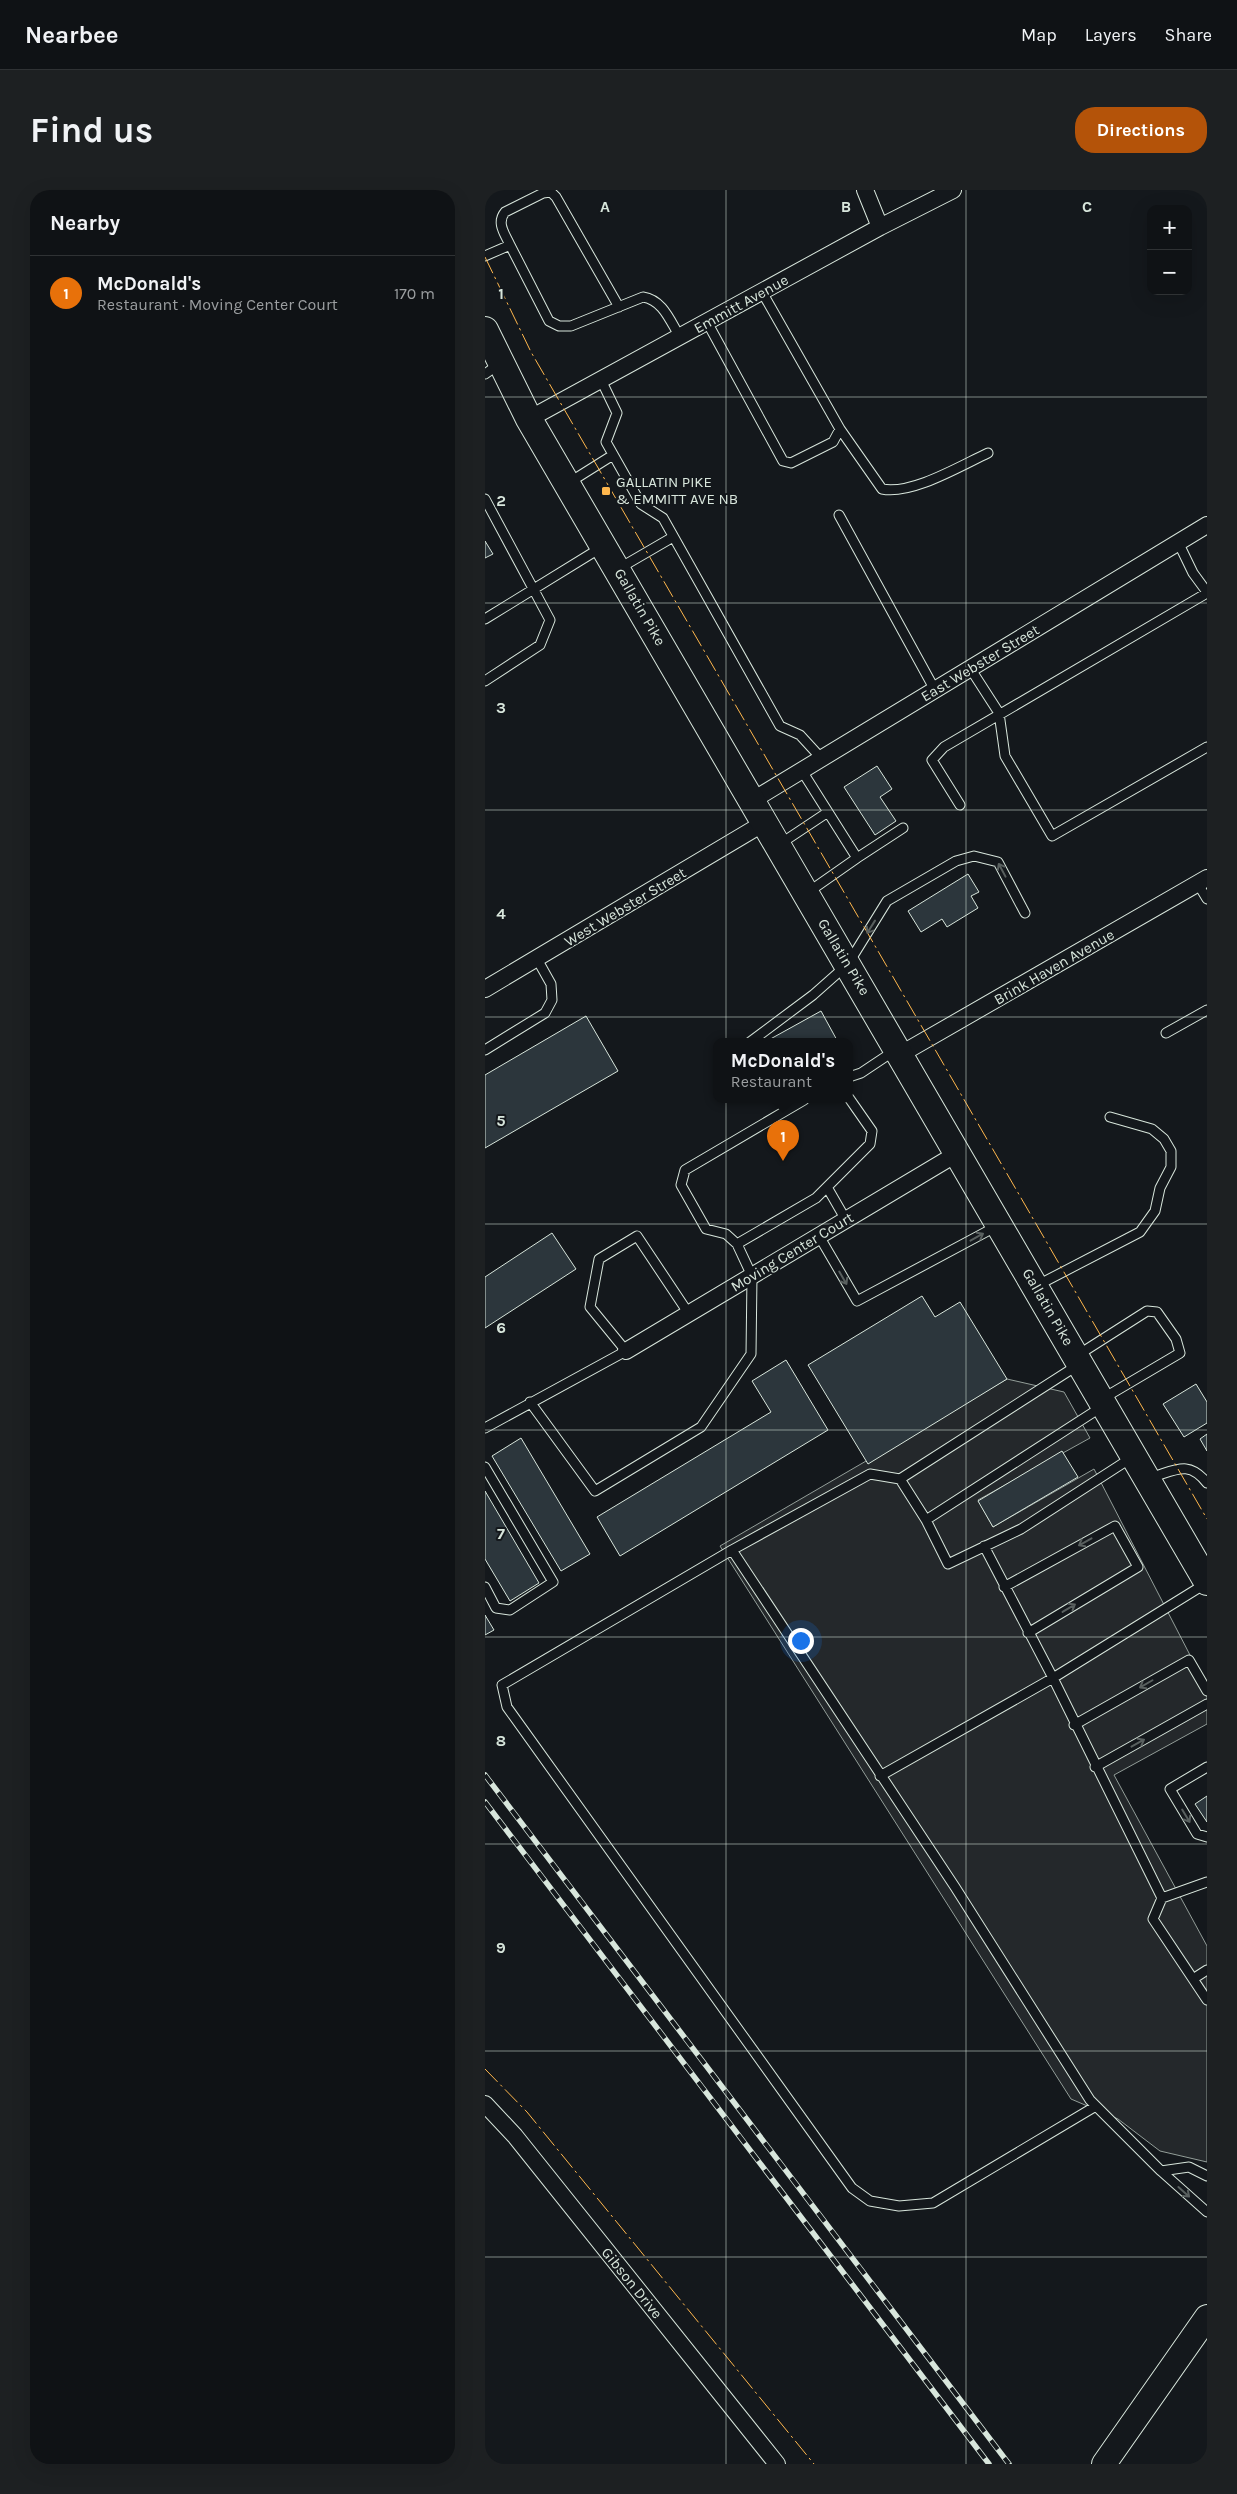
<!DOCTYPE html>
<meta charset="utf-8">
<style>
body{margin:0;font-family:Karla,sans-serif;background:#1d2022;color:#f1f3f6}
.controls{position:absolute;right:15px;top:15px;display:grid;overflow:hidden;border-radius:10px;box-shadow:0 5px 20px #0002}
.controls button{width:45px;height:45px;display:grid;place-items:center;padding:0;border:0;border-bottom:1px solid #2f3234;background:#0f1215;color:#f1f3f6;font:25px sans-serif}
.you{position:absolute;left:315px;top:1450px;width:18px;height:18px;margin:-12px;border:4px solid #fff;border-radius:50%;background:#1a73e8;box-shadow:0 0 0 8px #1a73e833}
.badge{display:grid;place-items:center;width:32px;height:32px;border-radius:50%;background:#b45309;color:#fff;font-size:16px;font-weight:700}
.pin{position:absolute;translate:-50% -41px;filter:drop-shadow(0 1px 2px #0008)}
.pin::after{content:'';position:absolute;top:26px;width:18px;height:15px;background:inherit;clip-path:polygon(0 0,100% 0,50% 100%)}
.popup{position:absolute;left:228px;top:848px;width:140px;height:65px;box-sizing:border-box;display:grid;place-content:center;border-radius:10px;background:#0f1215;filter:drop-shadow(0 1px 4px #0005);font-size:16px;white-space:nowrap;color:#9b9ea0}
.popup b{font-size:19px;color:#f1f3f6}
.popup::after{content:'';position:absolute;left:50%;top:100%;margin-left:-10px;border:10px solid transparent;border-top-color:#0f1215}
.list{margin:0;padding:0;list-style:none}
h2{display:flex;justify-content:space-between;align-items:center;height:65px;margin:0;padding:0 20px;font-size:21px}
h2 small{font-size:16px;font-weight:400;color:#9b9ea0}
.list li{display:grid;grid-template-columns:32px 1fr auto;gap:15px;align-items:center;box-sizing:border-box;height:75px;padding:0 20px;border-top:1px solid #2f3234}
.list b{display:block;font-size:19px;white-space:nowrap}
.list p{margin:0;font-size:16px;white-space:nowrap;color:#9b9ea0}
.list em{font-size:16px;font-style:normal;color:#9b9ea0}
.map{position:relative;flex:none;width:722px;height:2274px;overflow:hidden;border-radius:20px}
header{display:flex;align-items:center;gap:30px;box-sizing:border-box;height:70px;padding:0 25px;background:#0f1215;border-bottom:1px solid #2f3234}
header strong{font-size:24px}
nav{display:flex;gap:28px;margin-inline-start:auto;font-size:18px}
.intro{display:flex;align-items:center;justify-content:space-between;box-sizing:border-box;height:120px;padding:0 30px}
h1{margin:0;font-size:35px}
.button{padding:12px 22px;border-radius:20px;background:#b45309;color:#fff;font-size:18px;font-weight:700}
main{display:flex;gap:30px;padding:0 30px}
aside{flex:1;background:#0f1215;border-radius:20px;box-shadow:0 5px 20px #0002}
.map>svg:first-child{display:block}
.parking{fill:#24282b;stroke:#939e99}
.building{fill:#2c363c;stroke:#d8e6dc}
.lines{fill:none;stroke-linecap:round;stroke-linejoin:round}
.lane-casing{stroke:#d8e6dc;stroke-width:11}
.street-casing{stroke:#d8e6dc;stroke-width:18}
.secondary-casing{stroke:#d8e6dc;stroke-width:26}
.primary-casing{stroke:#d8e6dc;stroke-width:28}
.lane{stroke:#14181c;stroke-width:9}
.street{stroke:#14181c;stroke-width:16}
.secondary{stroke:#14181c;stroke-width:24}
.primary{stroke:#14181c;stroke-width:26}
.rail-casing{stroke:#d8e6dc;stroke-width:5.5}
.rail{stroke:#14181c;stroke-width:4;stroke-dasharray:11;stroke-linecap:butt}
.power{stroke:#ffb74d;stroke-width:1;stroke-dasharray:18 4 2.5 4;stroke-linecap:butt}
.oneway{stroke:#59605f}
.grid{fill:none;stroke:#d8e6dc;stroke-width:1;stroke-opacity:0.55}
.poi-dot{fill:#ffb74d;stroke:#14181c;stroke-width:2}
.labels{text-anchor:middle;stroke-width:4;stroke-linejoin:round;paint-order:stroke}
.street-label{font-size:15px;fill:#d8e6dc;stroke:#14181c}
.poi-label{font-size:15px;fill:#d8e6dc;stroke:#14181c;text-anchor:start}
.grid-label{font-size:16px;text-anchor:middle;font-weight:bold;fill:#d8e6dc;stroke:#14181c;stroke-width:4;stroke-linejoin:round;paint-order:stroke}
</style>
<header>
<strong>Nearbee</strong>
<nav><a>Map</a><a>Layers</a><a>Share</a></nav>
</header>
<div class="intro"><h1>Find us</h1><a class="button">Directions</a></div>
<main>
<aside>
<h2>Nearby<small></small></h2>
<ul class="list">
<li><span class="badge" style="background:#e8710a">1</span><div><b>McDonald's</b><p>Restaurant · Moving Center Court</p></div><em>170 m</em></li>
</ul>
</aside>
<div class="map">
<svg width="722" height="2274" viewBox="0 0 722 2274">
<rect width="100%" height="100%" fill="#14181c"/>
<path class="parking" d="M 522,1189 L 579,1202 L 605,1248 L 493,1310 L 508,1337 L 609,1279 L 722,1498 L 722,1534 L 629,1585 L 722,1756 L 722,1972 L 675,1961 L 633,1929 L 586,1909 L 235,1356 Z"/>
<path class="building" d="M 0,351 L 8,364 L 0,368 Z
M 392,576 L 407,599 L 395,607 L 411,631 L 390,645 L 359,597 Z
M 483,684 L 494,702 L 486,706 L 493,718 L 462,737 L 457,729 L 436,742 L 423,721 Z
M 336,821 L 353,852 L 280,852 Z
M 101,826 L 133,881 L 0,958 L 0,885 Z
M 67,1043 L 91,1079 L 0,1138 L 0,1087 Z
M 437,1106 L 450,1127 L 475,1112 L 522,1189 L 383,1274 L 323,1175 Z
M 301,1170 L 343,1240 L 135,1366 L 112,1327 L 286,1222 L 267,1191 Z
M 711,1194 L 722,1212 L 722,1233 L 699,1247 L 678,1214 Z
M 722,1244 L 722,1261 L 715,1249 Z
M 36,1248 L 105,1364 L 76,1381 L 7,1266 Z
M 577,1261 L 593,1287 L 508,1337 L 493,1311 Z
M 0,1301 L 54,1393 L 25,1411 L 0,1369 Z
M 0,1425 L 9,1440 L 0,1445 Z
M 722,1606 L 722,1632 L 710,1614 Z"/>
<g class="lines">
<g class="lane-casing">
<path id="lane" d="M 25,55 C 20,44 11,33 20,22 L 58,3 L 66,2 L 71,7 L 134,117
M 0,66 L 25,55 L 64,131 L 74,136 L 86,136 L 158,107 C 178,110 185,131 195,147
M 222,132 L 298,271 L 306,273 L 348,252 L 355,239 L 277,102
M 0,184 L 14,174
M 116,190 L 132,223 L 121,252 L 156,314 L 178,328 L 295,536 L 315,545 L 337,569
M 355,239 L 397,299 C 427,305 475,276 503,263
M 85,292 L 128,265
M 0,309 L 65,430 L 55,455 L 0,491
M 354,325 L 450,500
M 693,352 L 708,383 L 722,402
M 133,379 L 188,347
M 0,429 L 117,357
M 485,478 L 514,523 L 520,566 L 567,646 L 722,557
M 317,581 L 372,668 L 322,703
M 475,615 L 447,570 L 459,557 L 722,403
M 295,654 L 343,622
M 372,668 L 418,638
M 713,694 L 722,709
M 681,843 L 722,820
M 265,852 L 328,805 L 363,774 L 402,711 L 471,671 L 489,666 L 513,672 L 540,723
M 0,860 L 60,823 L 67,810 L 66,794 L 52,769
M 364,887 L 376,883 L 409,861
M 342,997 L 361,1030
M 334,1046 L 372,1111 L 512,1036
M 252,1054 L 331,1008 L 385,954 L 387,941 L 364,908
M 551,1096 L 655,1042 L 670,1021 L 675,998 L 686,977 L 686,961 L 679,949 L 667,939 L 625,927
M 593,1165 L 662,1121 L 672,1122 L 691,1149 L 695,1163 L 617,1209
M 593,1175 L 415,1289 L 441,1330 L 463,1374 L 536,1339 L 646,1268
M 45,1212 L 110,1301 L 216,1237 L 266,1164 L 267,1086 L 252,1054 L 241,1044 L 221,1039 L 196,995 L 200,980 L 319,910
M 0,1238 L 141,1161 L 105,1117 L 114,1069 L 152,1046 L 204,1124
M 0,1277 L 68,1392 L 25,1420 L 11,1418 L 0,1397
M 664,1288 C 690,1281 703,1269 722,1293
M 415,1289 L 385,1284 L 247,1360 L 470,1697 L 605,1910 L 676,1981 L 722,2022
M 441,1330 L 618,1216
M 499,1356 L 568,1488 L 677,1708 L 668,1729 L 722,1810
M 247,1360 L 17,1495 L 22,1517 L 367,1998 L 385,2011 L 414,2016 L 448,2013 L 611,1916
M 519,1397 L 630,1336 L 653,1377 L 543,1443
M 589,1535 L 704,1470 L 722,1501
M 610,1577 L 722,1514
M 722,1577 L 685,1599 L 712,1644 L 722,1647
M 395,1586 L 568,1488 L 720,1394
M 677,1708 L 722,1692
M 708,1789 L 722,1780
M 676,1981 L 704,1977 L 722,1986"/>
</g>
<g class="street-casing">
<path id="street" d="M 380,0 L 395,37
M 44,229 L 395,37 L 468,0
M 268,610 L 722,335
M 0,799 L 279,633
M 416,864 L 722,688
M 141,1161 L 473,963
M 0,1914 L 30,1946 L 292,2274"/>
</g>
<g class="secondary-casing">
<path id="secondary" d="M 619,2274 L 722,2127"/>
</g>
<g class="primary-casing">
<path id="primary" d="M 0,140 L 44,229 L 722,1392"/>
</g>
<use href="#lane" class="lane"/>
<use href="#street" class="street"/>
<use href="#secondary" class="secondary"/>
<use href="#primary" class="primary"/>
<g class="rail-casing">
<path id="rail" d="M 0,1585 L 524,2274
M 0,1612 L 504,2274"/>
</g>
<use href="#rail" class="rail"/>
<path class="power" d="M 0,67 L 46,162 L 722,1329
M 0,1879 L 42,1922 L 329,2274"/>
</g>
<defs><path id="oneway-shaft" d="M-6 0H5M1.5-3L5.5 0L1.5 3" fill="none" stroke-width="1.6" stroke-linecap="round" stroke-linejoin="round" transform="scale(1.25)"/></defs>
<g class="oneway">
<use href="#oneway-shaft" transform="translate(517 680) rotate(-118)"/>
<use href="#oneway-shaft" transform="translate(386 737) rotate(122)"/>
<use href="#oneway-shaft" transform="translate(492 1047) rotate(-29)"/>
<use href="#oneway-shaft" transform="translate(358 1088) rotate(60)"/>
<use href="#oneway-shaft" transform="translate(600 1352) rotate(151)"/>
<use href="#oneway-shaft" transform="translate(584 1418) rotate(-31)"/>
<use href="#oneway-shaft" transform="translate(661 1494) rotate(150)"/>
<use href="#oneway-shaft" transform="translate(653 1553) rotate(-29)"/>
<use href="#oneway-shaft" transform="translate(701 1626) rotate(59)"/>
<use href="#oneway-shaft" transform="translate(699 2002) rotate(42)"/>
</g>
<path class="grid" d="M 241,0 L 241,2274M 481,0 L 481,2274M 0,207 L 722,207M 0,413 L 722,413M 0,620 L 722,620M 0,827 L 722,827M 0,1034 L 722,1034M 0,1240 L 722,1240M 0,1447 L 722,1447M 0,1654 L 722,1654M 0,1861 L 722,1861M 0,2067 L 722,2067"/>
<rect class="poi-dot" x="116" y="296" width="10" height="10" rx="2.5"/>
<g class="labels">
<g class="street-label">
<text transform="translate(256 114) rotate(-29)" y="5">Emmitt Avenue</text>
<text transform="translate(155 417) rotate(60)" y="5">Gallatin Pike</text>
<text transform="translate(495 473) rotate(-31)" y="5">East Webster Street</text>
<text transform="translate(140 717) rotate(-31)" y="5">West Webster Street</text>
<text transform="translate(359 767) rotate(59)" y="5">Gallatin Pike</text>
<text transform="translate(569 777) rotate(-30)" y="5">Brink Haven Avenue</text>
<text transform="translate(307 1062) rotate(-31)" y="5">Moving Center Court</text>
<text transform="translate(563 1117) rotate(60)" y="5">Gallatin Pike</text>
<text transform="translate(147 2093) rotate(51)" y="5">Gibson Drive</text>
</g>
<g class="poi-label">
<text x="131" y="297">GALLATIN PIKE<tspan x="131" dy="17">&amp; EMMITT AVE NB</tspan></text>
</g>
</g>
<g class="grid-label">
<text x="120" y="22">A</text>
<text x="361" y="22">B</text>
<text x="602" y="22">C</text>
<text x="16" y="109">1</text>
<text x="16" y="316">2</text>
<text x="16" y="523">3</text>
<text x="16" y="729">4</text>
<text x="16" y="936">5</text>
<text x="16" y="1143">6</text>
<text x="16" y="1349">7</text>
<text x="16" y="1556">8</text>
<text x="16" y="1763">9</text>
</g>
</svg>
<div class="controls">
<button>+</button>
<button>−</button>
</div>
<div class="you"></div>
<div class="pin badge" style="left:298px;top:971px;background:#e8710a">1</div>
<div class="popup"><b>McDonald's</b>Restaurant</div>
</div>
</main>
